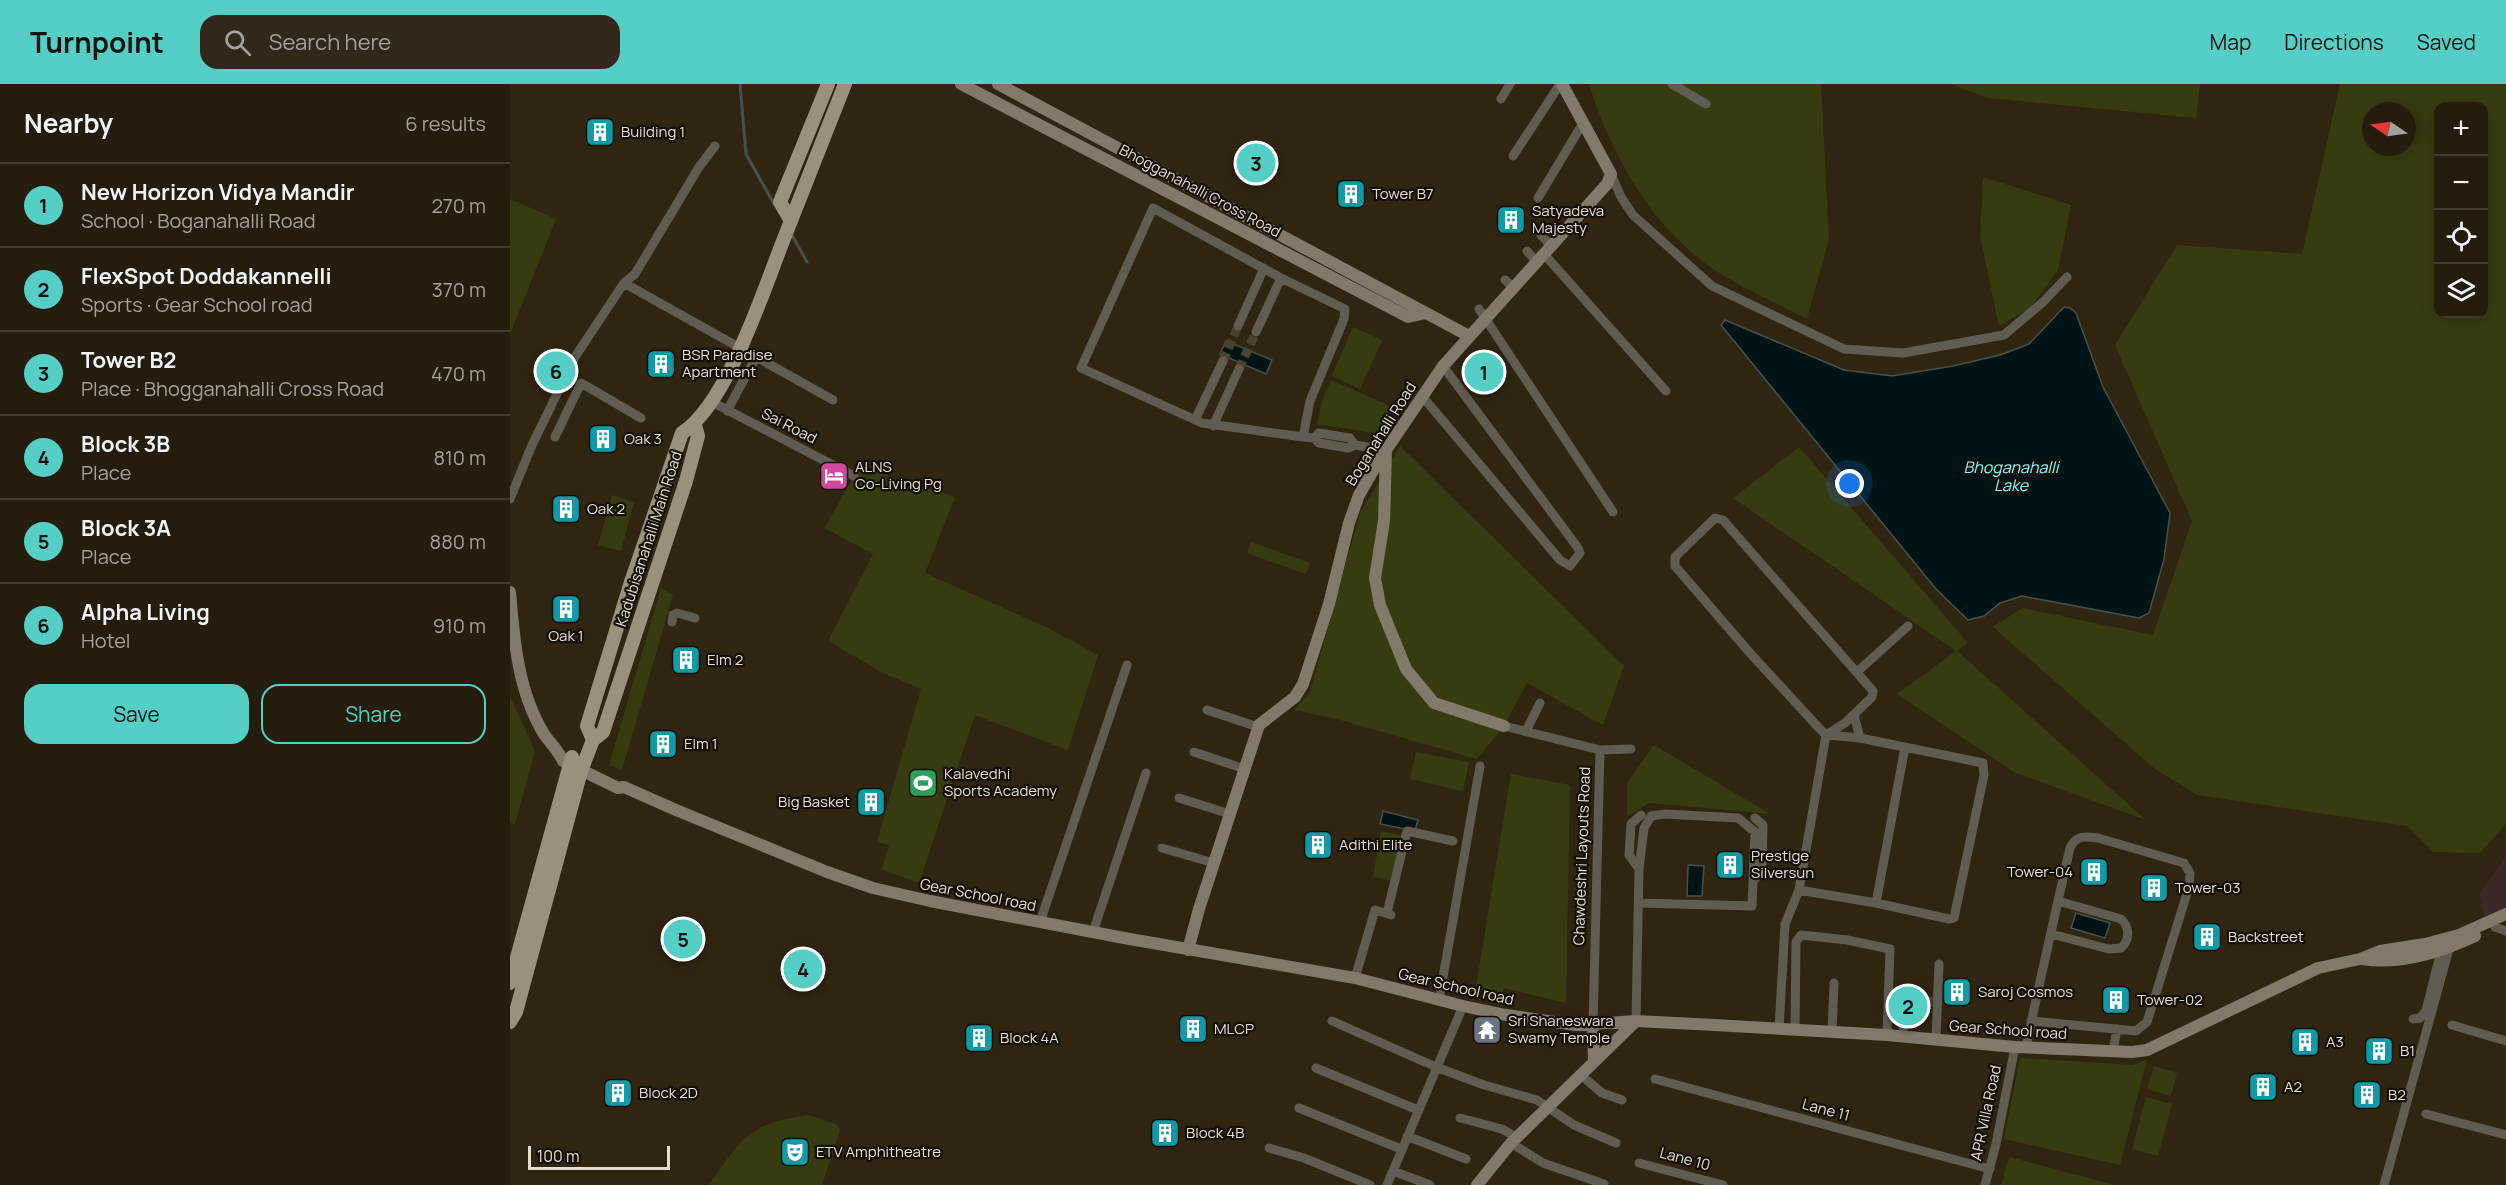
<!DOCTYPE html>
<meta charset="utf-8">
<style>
body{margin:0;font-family:Manrope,sans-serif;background:#30291b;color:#f1f3f6}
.controls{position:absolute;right:18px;top:18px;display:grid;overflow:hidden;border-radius:12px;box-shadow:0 3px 15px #0003}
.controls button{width:54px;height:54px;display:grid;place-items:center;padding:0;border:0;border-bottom:2px solid #413a2e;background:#241c0d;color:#f1f3f6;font:30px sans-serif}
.compass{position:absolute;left:1852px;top:18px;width:54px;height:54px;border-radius:50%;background:#241c0d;box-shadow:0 3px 15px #0003;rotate:283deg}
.scale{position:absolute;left:18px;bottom:15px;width:142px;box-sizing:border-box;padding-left:6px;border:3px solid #e5ded1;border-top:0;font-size:16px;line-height:21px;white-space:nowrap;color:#e5ded1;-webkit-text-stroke:4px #140f07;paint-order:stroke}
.you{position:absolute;left:1340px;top:400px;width:21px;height:21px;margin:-15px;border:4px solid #fff;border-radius:50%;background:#1a73e8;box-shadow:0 0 0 9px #1a73e833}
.badge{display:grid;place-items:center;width:39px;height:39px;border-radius:50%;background:#55cec5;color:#111;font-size:20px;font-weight:700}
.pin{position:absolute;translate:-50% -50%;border:3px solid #fff;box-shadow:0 2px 6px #0006}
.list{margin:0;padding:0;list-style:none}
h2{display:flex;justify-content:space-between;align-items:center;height:78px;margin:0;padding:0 24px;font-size:26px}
h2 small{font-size:20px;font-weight:400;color:#a3a19d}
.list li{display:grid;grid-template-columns:39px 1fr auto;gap:18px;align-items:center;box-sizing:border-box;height:84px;padding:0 24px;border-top:2px solid #413a2e}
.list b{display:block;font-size:22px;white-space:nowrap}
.list p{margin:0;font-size:20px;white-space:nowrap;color:#a3a19d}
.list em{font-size:20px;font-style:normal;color:#a3a19d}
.actions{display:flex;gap:12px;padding:18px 24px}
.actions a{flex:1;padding:14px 0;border:2px solid #55cec5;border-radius:18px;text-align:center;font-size:21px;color:#55cec5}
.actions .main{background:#55cec5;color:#111}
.icon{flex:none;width:33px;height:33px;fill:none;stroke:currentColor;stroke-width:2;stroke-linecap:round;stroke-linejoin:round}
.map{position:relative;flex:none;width:1996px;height:1101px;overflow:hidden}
header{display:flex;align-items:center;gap:36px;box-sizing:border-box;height:84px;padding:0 30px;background:#55cec5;color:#111}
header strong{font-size:28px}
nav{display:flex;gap:33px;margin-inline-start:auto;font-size:21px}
.search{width:420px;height:54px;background:#30291b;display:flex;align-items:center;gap:15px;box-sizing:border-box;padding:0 21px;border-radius:18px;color:#a3a19d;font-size:22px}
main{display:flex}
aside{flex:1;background:#241c0d}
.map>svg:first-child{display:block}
.education{fill:#3c2829}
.green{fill:#373c10;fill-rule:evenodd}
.water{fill:#001415;stroke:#45514d;stroke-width:1.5}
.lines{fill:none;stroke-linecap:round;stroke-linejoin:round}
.stream{stroke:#45514d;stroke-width:3}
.street-tunnel{stroke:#4b412e;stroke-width:9;stroke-dasharray:9 4.5;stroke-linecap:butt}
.street{stroke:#615c52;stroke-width:9}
.secondary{stroke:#817a6a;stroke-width:12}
.primary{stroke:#9a917c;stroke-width:14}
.labels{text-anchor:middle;stroke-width:4.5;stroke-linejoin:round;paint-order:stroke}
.poi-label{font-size:15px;fill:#e5ded1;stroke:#140f07;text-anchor:start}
.street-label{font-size:15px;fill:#e5ded1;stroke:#140f07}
.water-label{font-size:16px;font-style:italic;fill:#81fbfe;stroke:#140f07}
</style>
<header>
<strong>Turnpoint</strong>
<div class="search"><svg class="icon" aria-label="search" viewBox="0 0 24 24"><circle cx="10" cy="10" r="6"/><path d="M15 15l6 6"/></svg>Search here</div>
<nav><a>Map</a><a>Directions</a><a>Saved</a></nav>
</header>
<main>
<aside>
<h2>Nearby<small>6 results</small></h2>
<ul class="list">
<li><span class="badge">1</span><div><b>New Horizon Vidya Mandir</b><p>School · Boganahalli Road</p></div><em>270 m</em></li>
<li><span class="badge">2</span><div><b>FlexSpot Doddakannelli</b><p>Sports · Gear School road</p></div><em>370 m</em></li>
<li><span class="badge">3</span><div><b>Tower B2</b><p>Place · Bhogganahalli Cross Road</p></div><em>470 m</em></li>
<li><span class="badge">4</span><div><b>Block 3B</b><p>Place</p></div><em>810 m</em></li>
<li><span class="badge">5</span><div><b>Block 3A</b><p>Place</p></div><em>880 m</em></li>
<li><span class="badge">6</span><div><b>Alpha Living</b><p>Hotel</p></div><em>910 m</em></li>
</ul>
<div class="actions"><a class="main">Save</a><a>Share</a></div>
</aside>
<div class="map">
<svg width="1996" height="1101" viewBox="0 0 1996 1101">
<rect width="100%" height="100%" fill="#302511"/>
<path class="education" d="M 1996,773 L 1996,823 L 1974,833 L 1969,810 Z"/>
<path class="green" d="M 1079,0 L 1311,0 L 1319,155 L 1297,235 C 1266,219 1232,204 1203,185 C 1141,142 1101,71 1079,0 Z
M 1440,0 L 1690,0 L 1686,34 L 1478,14 Z
M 1830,0 L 1996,0 L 1996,740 L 1970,769 L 1923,768 L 1897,742 L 1687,711 L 1645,685 L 1483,543 L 1512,524 L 1643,551 L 1682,437 L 1605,261 L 1667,161 L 1792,170 ZM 1928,22 L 1974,22 L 1974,230 L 1928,230 ZM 1861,27 L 1897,27 L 1897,63 L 1861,63 Z
M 1473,93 L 1561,121 L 1548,186 L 1520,224 L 1489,242 L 1470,152 Z
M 0,115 L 46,135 L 0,250 Z
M 843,243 L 872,256 L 850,305 L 822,292 Z
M 821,296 L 889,326 L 875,351 L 807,340 L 812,317 Z
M 890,362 L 1114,582 L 1093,641 L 1017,599 L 994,642 L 967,675 L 827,635 L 784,626 L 800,608 L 850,429 Z
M 1289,363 L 1458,559 L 1447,567 L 1636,736 L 1506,689 L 1387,610 L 1446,567 L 1223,414 Z
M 350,383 L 445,413 L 415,489 L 538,544 L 588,571 L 558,666 L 465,631 L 409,799 L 372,786 L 379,761 L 367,758 L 411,605 L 373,589 L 318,557 L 363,470 L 314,444 Z
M 102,411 L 124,418 L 111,467 L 88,461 Z
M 741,458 L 800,479 L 796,490 L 737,469 Z
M 151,504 L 163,511 L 112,686 L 99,681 Z
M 0,612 L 25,667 L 5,740 L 0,739 Z
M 1144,661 L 1156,668 L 1260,730 L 1140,719 L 1117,732 L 1117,699 Z
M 906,668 L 959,678 L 953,707 L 900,695 Z
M 1001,690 L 1060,701 L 1056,919 L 994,904 L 991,915 L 965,909 Z
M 871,747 L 895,752 L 882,797 L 863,793 Z
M 1510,974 L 1623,981 L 1637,975 L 1610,1081 L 1494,1055 Z
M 1644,982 L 1667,989 L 1661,1012 L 1637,1005 Z
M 1636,1013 L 1662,1020 L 1648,1072 L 1622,1065 Z
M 298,1031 L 326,1040 L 330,1046 L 312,1101 L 199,1101 C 232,1054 237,1040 298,1031 Z
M 1499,1073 L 1605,1101 L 1491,1101 Z"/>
<path class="water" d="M 1554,223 L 1560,224 L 1566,229 L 1593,303 L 1660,429 L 1654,475 L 1639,529 L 1629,534 L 1512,512 L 1490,519 L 1474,532 L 1458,536 L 1426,505 L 1211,241 L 1215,236 L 1334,286 L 1382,292 L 1443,282 L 1490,271 L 1519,260 Z
M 716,257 L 762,276 L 756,290 L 710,270 Z
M 873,727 L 908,736 L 905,747 L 870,740 Z
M 1178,781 L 1194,782 L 1192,812 L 1177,812 Z
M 1566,829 L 1600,839 L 1595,854 L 1561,844 Z"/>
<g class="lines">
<path class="stream" d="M 230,0 L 236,70 L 264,120
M 282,151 L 297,178"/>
<path class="street-tunnel" d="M 713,277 L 728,242
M 729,285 L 746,248
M 1393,938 L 1395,919 L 1404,916 L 1428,918"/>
<path class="street" d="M 1162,0 L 1196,20
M 991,15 L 1000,0
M 1003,72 L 1050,0
M 1101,90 L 1111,113 L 1123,131 L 1202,202 L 1334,265 L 1393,269 L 1494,251 L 1533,218 L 1557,193
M 1028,114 L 1073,39
M 1031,151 L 1041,162
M 1017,167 L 1027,178
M 1034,170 L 1156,307
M 995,196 L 1003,203
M 114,199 L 323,316
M 969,225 L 1103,428
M 728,242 L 754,184
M 746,248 L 771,194
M 912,312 L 1050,476 L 1060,482 L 1070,469 L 1068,464 L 933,282
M 202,318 L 344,392
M 217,327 L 246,273
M 685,336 L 713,277
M 703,342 L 729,285
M 45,353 L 71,299 L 131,334
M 793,353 L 800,317 L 834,235 L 835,225 L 771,194 L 643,124 L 571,284 L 692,339 L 793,353 L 804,354 L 809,349 L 840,354 L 845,361
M 804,354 L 809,359 L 838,364 L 845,361 L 876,366
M 0,415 L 22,361 L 65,273 L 114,199 L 125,190 L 189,83 L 205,62
M 1205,434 L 1213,436 L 1363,607 L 1362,613 L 1335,639 L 1316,651 L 1308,643 L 1240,569 L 1165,482 L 1165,473 Z
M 162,538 L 163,531 L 167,529 L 185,534
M 1348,587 L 1398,542
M 697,626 L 748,643
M 1344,631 L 1350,654
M 994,642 L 1090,666 L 1083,940
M 1016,647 L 1030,619
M 1090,666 L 1121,665
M 684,668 L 735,685
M 669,714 L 720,730
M 1245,734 L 1253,741 L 1252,782 L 1245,795
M 652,764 L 704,779
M 1129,785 L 1119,771 L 1121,740 L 1131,731
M 1366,819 L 1395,663
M 877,829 L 897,747 L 943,757
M 530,838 L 617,581
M 1985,843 L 1996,847
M 583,848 L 636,689
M 1541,850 L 1599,865 L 1611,864 C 1620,856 1620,843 1611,835 L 1548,817
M 845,894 L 865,826 L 881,831
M 929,916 L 970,682
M 1903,935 L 1910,934 L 1916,927 L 1931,867
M 822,937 L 926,983 L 974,1001 L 1027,1016 L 1064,1041 L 1106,1059
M 1126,937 L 1129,785 L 1134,744 L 1141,732 L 1155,730 L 1228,734 L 1245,748 L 1242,822 L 1129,819
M 1942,941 L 1996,957
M 1269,945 L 1275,840 L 1289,806 L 1366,819 L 1439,835 L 1444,834 L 1474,691 L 1473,679 L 1350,654 L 1316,651 L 1289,806
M 1285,946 L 1286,858 L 1291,851 L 1337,856 L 1380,865 L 1377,951
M 1322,948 L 1324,899
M 1393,952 L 1393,938
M 1426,955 L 1429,880
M 1516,963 C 1530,896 1545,830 1560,764 C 1566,751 1575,752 1588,754 L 1674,779 L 1680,789 L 1679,803 L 1637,938 L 1626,947 L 1521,937
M 1603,967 L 1607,945
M 806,984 L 908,1026
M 1071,991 L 1092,1009 L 1112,1016
M 1145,995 L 1480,1085
M 789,1024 L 891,1065
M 1916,1030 L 1996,1051
M 950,1034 L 992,1045 L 1006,1053
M 897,1052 L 956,1075
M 1001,1059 L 1033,1079 L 1094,1100
M 759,1064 L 794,1074 L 860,1101
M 1129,1079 L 1213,1101
M 883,1087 L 920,1101
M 877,1101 L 953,922
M 1475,1101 L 1486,1060 L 1505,963
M 1874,1101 L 1939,865"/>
<path class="secondary" d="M 451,0 L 898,233 L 916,229
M 488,0 L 959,252
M 876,366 L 874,437 L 865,494 L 870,521 L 896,585 L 924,619 L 994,642
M 0,508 C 4,556 8,608 34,650 C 40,659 48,666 53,677 L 108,704 L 114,703 L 166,726 L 317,788 L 363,804 L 420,817 L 614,854 L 845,894 L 953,922 L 996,931 L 1066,941 L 1126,937 L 1205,941 L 1377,951 L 1505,963 L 1622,968 L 1637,966 L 1808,884 L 1850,875 L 1870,867 L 1915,860 L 1949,851 L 1996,830
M 678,866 L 689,825 L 749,641 L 785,613 L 793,600 L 819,520 L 839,439 L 849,411 L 868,378 L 933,282 L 1097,100 L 1101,90 L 1052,0
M 1852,875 C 1889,881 1931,868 1965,852
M 1083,940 L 1084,978
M 967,1101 L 1001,1059 L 1126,937"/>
<path class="primary" d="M 281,137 L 270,118 L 318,0
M 83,656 L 77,642 L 120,501 L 172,349 C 217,320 253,208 273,157 C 294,105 314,52 335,0
M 0,899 L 62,673
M 0,938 L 6,928 L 71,687 L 83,656 L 93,648 L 176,397 L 188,352 L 185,341"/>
</g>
<defs>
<g id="building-square" transform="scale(1.5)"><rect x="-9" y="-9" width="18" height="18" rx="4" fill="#0f9aa8" stroke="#140f07"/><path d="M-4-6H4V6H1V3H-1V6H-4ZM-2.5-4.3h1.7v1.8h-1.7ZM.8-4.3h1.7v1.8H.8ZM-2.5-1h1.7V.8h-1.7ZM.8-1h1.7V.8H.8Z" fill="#fff"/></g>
<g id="hotel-square" transform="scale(1.5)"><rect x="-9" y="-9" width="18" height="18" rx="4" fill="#d1479c" stroke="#140f07"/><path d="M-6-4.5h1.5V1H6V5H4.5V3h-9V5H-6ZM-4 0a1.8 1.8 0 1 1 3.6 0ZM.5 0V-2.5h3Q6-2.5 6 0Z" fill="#fff"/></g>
<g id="stadium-square" transform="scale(1.5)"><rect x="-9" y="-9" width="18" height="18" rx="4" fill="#2e9e5b" stroke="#140f07"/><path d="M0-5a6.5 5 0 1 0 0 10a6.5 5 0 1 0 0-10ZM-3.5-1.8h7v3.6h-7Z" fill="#fff"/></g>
<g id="temple-square" transform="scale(1.5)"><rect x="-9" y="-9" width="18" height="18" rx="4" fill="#6b7280" stroke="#140f07"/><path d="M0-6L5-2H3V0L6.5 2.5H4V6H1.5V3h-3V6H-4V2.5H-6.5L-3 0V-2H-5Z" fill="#fff"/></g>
<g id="theatre-square" transform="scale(1.5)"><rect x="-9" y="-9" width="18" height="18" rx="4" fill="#0f9aa8" stroke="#140f07"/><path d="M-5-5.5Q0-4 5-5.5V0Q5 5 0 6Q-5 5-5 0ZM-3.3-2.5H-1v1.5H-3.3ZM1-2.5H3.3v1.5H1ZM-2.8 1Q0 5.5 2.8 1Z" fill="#fff"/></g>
</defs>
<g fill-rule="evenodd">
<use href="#building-square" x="90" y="48"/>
<use href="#building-square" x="841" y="110"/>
<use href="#building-square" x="1001" y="136"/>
<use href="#building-square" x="151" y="280"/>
<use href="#building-square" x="93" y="355"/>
<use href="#hotel-square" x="324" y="392"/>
<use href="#building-square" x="56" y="425"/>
<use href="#building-square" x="56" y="525"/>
<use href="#building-square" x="176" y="576"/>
<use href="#building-square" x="153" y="660"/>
<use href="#stadium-square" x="413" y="699"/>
<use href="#building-square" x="361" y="718"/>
<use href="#building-square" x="808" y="761"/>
<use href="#building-square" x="1220" y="781"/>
<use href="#building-square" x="1584" y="788"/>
<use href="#building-square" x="1644" y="804"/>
<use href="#building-square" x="1697" y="853"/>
<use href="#building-square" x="1447" y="908"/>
<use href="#building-square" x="1606" y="916"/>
<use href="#building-square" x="683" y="945"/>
<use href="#temple-square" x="977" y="946"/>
<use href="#building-square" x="469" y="954"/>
<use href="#building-square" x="1795" y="958"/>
<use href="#building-square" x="1869" y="967"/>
<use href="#building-square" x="1753" y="1003"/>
<use href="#building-square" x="108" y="1009"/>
<use href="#building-square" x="1857" y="1011"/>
<use href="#building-square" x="655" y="1049"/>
<use href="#theatre-square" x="285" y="1068"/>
</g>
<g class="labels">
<g class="poi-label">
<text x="111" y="53">Building 1</text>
<text x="862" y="115">Tower B7</text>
<text x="1022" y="132">Satyadeva<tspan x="1022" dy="17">Majesty</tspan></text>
<text x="172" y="276">BSR Paradise<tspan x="172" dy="17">Apartment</tspan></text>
<text x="114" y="360">Oak 3</text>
<text x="345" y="388">ALNS<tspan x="345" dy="17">Co-Living Pg</tspan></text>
<text x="77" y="430">Oak 2</text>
<text x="56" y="557" text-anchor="middle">Oak 1</text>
<text x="197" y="581">Elm 2</text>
<text x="174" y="665">Elm 1</text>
<text x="434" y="695">Kalavedhi<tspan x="434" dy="17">Sports Academy</tspan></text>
<text x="340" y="723" text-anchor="end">Big Basket</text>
<text x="829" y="766">Adithi Elite</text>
<text x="1241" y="777">Prestige<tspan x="1241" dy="17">Silversun</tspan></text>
<text x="1563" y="793" text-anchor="end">Tower-04</text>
<text x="1665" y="809">Tower-03</text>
<text x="1718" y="858">Backstreet</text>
<text x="1468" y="913">Saroj Cosmos</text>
<text x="1627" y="921">Tower-02</text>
<text x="998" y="942">Sri Shaneswara<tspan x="998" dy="17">Swamy Temple</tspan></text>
<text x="704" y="950">MLCP</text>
<text x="490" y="959">Block 4A</text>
<text x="1816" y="963">A3</text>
<text x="1890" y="972">B1</text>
<text x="1774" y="1008">A2</text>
<text x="129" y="1014">Block 2D</text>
<text x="1878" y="1016">B2</text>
<text x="676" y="1054">Block 4B</text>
<text x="306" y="1073">ETV Amphitheatre</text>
</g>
<g class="street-label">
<text transform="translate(690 107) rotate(28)" y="5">Bhogganahalli Cross Road</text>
<text transform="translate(279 342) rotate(27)" y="5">Sai Road</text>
<text transform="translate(871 350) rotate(-58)" y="5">Boganahalli Road</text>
<text transform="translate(139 455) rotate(-72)" y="5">Kadubisanahalli Main Road</text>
<text transform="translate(1072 772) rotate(-88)" y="5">Chawdeshri Layouts Road</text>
<text transform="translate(468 811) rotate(11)" y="5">Gear School road</text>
<text transform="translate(946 903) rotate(13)" y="5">Gear School road</text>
<text transform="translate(1498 946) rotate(4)" y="5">Gear School road</text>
<text transform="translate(1316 1026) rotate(15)" y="5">Lane 11</text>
<text transform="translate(1476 1029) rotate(-78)" y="5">APR Villa Road</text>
<text transform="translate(1175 1075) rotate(15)" y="5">Lane 10</text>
</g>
<g class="water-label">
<text x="1501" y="389">Bhoganahalli<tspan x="1501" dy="18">Lake</tspan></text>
</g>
</g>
</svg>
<div class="controls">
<button>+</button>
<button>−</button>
<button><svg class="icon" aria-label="locate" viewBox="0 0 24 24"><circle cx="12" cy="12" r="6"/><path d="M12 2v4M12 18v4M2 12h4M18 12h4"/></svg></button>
<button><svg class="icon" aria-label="layers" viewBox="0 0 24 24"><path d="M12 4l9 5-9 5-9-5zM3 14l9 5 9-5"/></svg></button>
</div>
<svg class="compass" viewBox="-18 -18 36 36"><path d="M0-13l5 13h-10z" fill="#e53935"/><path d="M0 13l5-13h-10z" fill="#a3a19d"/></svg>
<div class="scale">100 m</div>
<div class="you"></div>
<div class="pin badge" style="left:974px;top:288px">1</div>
<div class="pin badge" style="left:1398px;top:922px">2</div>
<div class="pin badge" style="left:746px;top:79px">3</div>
<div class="pin badge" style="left:293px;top:885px">4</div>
<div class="pin badge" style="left:173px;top:855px">5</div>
<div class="pin badge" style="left:46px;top:287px">6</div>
</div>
</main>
